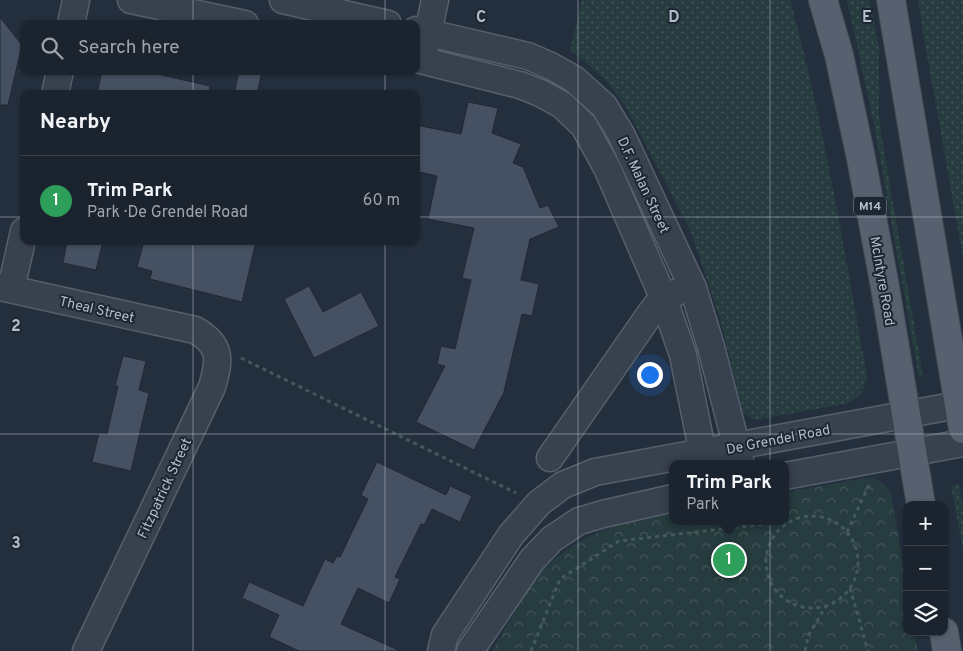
<!DOCTYPE html>
<meta charset="utf-8">
<style>
body{margin:0;font-family:Overpass,sans-serif;background:#282f3a;color:#f1f3f6}
.controls{position:absolute;right:15px;bottom:15px;display:grid;overflow:hidden;border-radius:10px;box-shadow:0 1px 4px #0004}
.controls button{width:45px;height:45px;display:grid;place-items:center;padding:0;border:0;border-bottom:1px solid #39404a;background:#1b232e;color:#f1f3f6;font:25px sans-serif}
.you{position:absolute;left:649px;top:374px;width:18px;height:18px;margin:-12px;border:4px solid #fff;border-radius:50%;background:#1a73e8;box-shadow:0 0 0 8px #1a73e833}
.badge{display:grid;place-items:center;width:32px;height:32px;border-radius:50%;background:#8ab4f8;color:#fff;font-size:16px;font-weight:700}
.pin{position:absolute;translate:-50% -50%;border:2px solid #fff;box-shadow:0 1px 5px #0006}
.popup{position:absolute;left:669px;top:460px;width:120px;height:65px;box-sizing:border-box;display:grid;place-content:center;border-radius:10px;background:#1b232e;filter:drop-shadow(0 1px 4px #0005);font-size:16px;white-space:nowrap;color:#a0a4aa}
.popup b{font-size:19px;color:#f1f3f6}
.popup::after{content:'';position:absolute;left:50%;top:100%;margin-left:-10px;border:10px solid transparent;border-top-color:#1b232e}
.list{margin:0;padding:0;list-style:none}
h2{display:flex;justify-content:space-between;align-items:center;height:65px;margin:0;padding:0 20px;font-size:21px}
h2 small{font-size:16px;font-weight:400;color:#a0a4aa}
.list li{display:grid;grid-template-columns:32px 1fr auto;gap:15px;align-items:center;box-sizing:border-box;height:90px;padding:0 20px;border-top:1px solid #39404a}
.list b{display:block;font-size:19px;white-space:nowrap}
.list p{margin:0;font-size:16px;white-space:nowrap;color:#a0a4aa}
.list em{font-size:16px;font-style:normal;color:#a0a4aa}
.icon{flex:none;width:28px;height:28px;fill:none;stroke:currentColor;stroke-width:2;stroke-linecap:round;stroke-linejoin:round}
.map{position:relative;flex:none;width:963px;height:651px;overflow:hidden}
.search{position:absolute;background:#1b232e;box-shadow:0 1px 4px #0004;left:20px;top:20px;width:400px;height:55px;display:flex;align-items:center;gap:12px;box-sizing:border-box;padding:0 18px;border-radius:10px;color:#a0a4aa;font-size:19px}
.panel{position:absolute;background:#1b232e;box-shadow:0 1px 4px #0004;left:20px;top:90px;width:400px;height:155px;border-radius:10px}
.map>svg:first-child{display:block}
.grass{fill:url(#grass-dots)}
.forest{fill:url(#forest-crowns)}
.building{fill:#455162;stroke:#1f2835}
.lines{fill:none;stroke-linecap:round;stroke-linejoin:round}
.street-casing{stroke:#565f6c;stroke-width:29}
.primary-casing{stroke:#414a57;stroke-width:30}
.path{stroke:#44595c;stroke-width:3;stroke-dasharray:4 4;stroke-linecap:butt}
.street{stroke:#38414e;stroke-width:26}
.primary{stroke:#56606e;stroke-width:28}
.grid{fill:none;stroke:#b4bcc9;stroke-width:1;stroke-opacity:0.55}
.labels{text-anchor:middle;stroke-width:4;stroke-linejoin:round;paint-order:stroke}
.shield{fill:#1d2633;stroke:#878f9c;stroke-width:1}
.shield-label{font-size:12px;font-weight:bold;fill:#b4bcc9}
.street-label{font-size:14px;fill:#b4bcc9;stroke:#1d2633}
.grid-label{font-size:16px;text-anchor:middle;font-weight:bold;fill:#b4bcc9;stroke:#1d2633;stroke-width:4;stroke-linejoin:round;paint-order:stroke}
</style>
<div class="map">
<svg width="963" height="651" viewBox="0 0 963 651">
<defs>
<pattern id="grass-dots" width="8" height="8" patternUnits="userSpaceOnUse" patternTransform="scale(1.25)"><rect width="8" height="8" fill="#263c3f"/><path d="M2 2h.1M6 6h.1" fill="none" stroke="#435659" stroke-width="1.8" stroke-linecap="round"/></pattern>
<pattern id="forest-crowns" width="20" height="18" patternUnits="userSpaceOnUse" patternTransform="scale(1.25)"><rect width="20" height="18" fill="#263c3f"/><path d="M2 6a3 3 0 1 1 6 0M12 15a3 3 0 1 1 6 0" fill="none" stroke="#435659"/></pattern>
</defs>
<rect width="100%" height="100%" fill="#242f3e"/>
<path class="grass" d="M 582,0 L 790,0 C 824,123 844,250 867,376 C 864,393 861,397 845,404 L 754,420 L 743,412 L 720,319 L 691,232 L 625,105 L 604,78 L 570,50 Z
M 847,0 L 870,0 L 879,48 L 879,116 L 882,139 L 923,376 L 919,377 L 873,119 Z
M 918,0 L 963,0 L 963,258 L 923,32 Z
M 959,484 L 963,507 L 963,549 L 951,486 Z"/>
<path class="forest" d="M 872,477 L 884,484 L 891,494 L 907,587 L 907,632 L 914,632 L 918,651 L 492,651 C 504,630 516,609 529,589 C 534,583 538,576 543,570 C 578,534 625,520 673,512 L 673,521 L 785,521 L 785,492 Z"/>
<path class="building" d="M 0,17 L 22,45 L 8,105 L 0,105 Z
M 102,71 L 158,71 L 157,74 L 210,86 L 209,94 L 97,94 Z
M 239,71 L 262,71 L 257,94 L 234,94 Z
M 468,102 L 498,108 L 492,133 L 521,144 L 513,163 L 523,167 L 540,208 L 548,205 L 559,227 L 530,239 L 521,280 L 539,284 L 532,316 L 522,314 L 503,396 L 502,396 L 474,450 L 416,422 L 445,366 L 437,364 L 441,346 L 455,349 L 471,280 L 462,278 L 474,228 L 428,219 L 437,176 L 416,171 L 416,125 L 461,134 Z
M 67,241 L 103,241 L 96,270 L 63,263 Z
M 144,241 L 256,241 L 242,302 L 150,279 L 152,271 L 137,267 Z
M 309,286 L 323,312 L 361,292 L 379,326 L 314,358 L 284,299 Z
M 123,356 L 146,361 L 139,390 L 149,393 L 131,471 L 92,462 L 99,433 L 107,434 L 118,386 L 115,386 Z
M 377,462 L 446,495 L 450,486 L 472,496 L 460,522 L 432,509 L 424,525 L 421,524 L 395,577 L 400,579 L 389,603 L 358,588 L 341,624 L 400,651 L 299,651 L 269,637 L 279,615 L 242,598 L 249,582 L 303,606 L 325,559 L 333,563 L 337,556 L 340,557 L 368,499 L 361,495 Z"/>
<g class="lines">
<g class="street-casing">
<path id="street" d="M 131,0 L 245,24
M 283,0 L 388,24
M 71,24 L 76,0
M 416,30 L 528,56 L 551,66 L 574,79 L 604,106 L 621,134 L 693,288 L 711,347 L 741,464
M 424,51 L 435,0
M 416,59 L 520,85 L 540,93 L 562,105 L 584,126 L 607,168 L 663,297 L 683,355 L 705,464
M 55,94 L 60,71
M 0,287 L 195,330 C 222,345 220,360 212,387 L 86,651
M 11,289 L 24,231
M 550,458 L 650,314 L 663,297 L 675,293
M 785,476 L 963,443
M 441,651 L 445,635 L 511,535 L 539,503 L 563,485 L 595,472 L 963,404
M 470,651 L 532,560 L 552,539 L 579,521 L 603,514 L 673,498"/>
</g>
<g class="primary-casing">
<path id="primary" d="M 823,0 L 839,55 L 861,158 L 885,287 L 921,505
M 891,0 L 963,429
M 944,632 L 947,651"/>
</g>
<path class="path" d="M 241,358 L 516,493
M766 562a46 46 0 1 1 92 0a46 46 0 1 1-92 0Z
M 847,532 L 869,485
M 850,588 L 868,651
M 531,651 L 560,579 L 619,541 L 791,521
M 805,651 L 808,636 L 826,606"/>
<use href="#street" class="street"/>
<use href="#primary" class="primary"/>
</g>
<path class="grid" d="M 193,0 L 193,24M 385,0 L 385,24M 578,0 L 578,651M 770,0 L 770,651M 193,71 L 193,94M 385,71 L 385,94M 0,217 L 24,217M 416,217 L 963,217M 193,241 L 193,651M 385,241 L 385,651M 0,434 L 963,434"/>
<g class="labels">
<rect class="shield" x="854" y="196.5" width="32" height="19" rx="4"/>
<g class="shield-label">
<text x="870" y="210">M14</text>
</g>
<g class="street-label">
<text transform="translate(644 185) rotate(65)" y="5">D.F. Malan Street</text>
<text transform="translate(883 281) rotate(80)" y="5">McIntyre Road</text>
<text transform="translate(97 309) rotate(13)" y="5">Theal Street</text>
<text transform="translate(778 439) rotate(-11)" y="5">De Grendel Road</text>
<text transform="translate(164 488) rotate(-65)" y="5">Fitzpatrick Street</text>
</g>
</g>
<g class="grid-label">
<text x="481" y="22">C</text>
<text x="674" y="22">D</text>
<text x="867" y="22">E</text>
<text x="16" y="331">2</text>
<text x="16" y="548">3</text>
</g>
</svg>
<div class="controls">
<button>+</button>
<button>−</button>
<button><svg class="icon" aria-label="layers" viewBox="0 0 24 24"><path d="M12 4l9 5-9 5-9-5zM3 14l9 5 9-5"/></svg></button>
</div>
<div class="you"></div>
<div class="pin badge" style="left:729px;top:560px;background:#2e9e5b">1</div>
<div class="popup"><b>Trim Park</b>Park</div>
<div class="search"><svg class="icon" aria-label="search" viewBox="0 0 24 24"><circle cx="10" cy="10" r="6"/><path d="M15 15l6 6"/></svg>Search here</div>
<section class="panel">
<h2>Nearby<small></small></h2>
<ul class="list">
<li><span class="badge" style="background:#2e9e5b">1</span><div><b>Trim Park</b><p>Park · De Grendel Road</p></div><em>60 m</em></li>
</ul>
</section>
</div>
